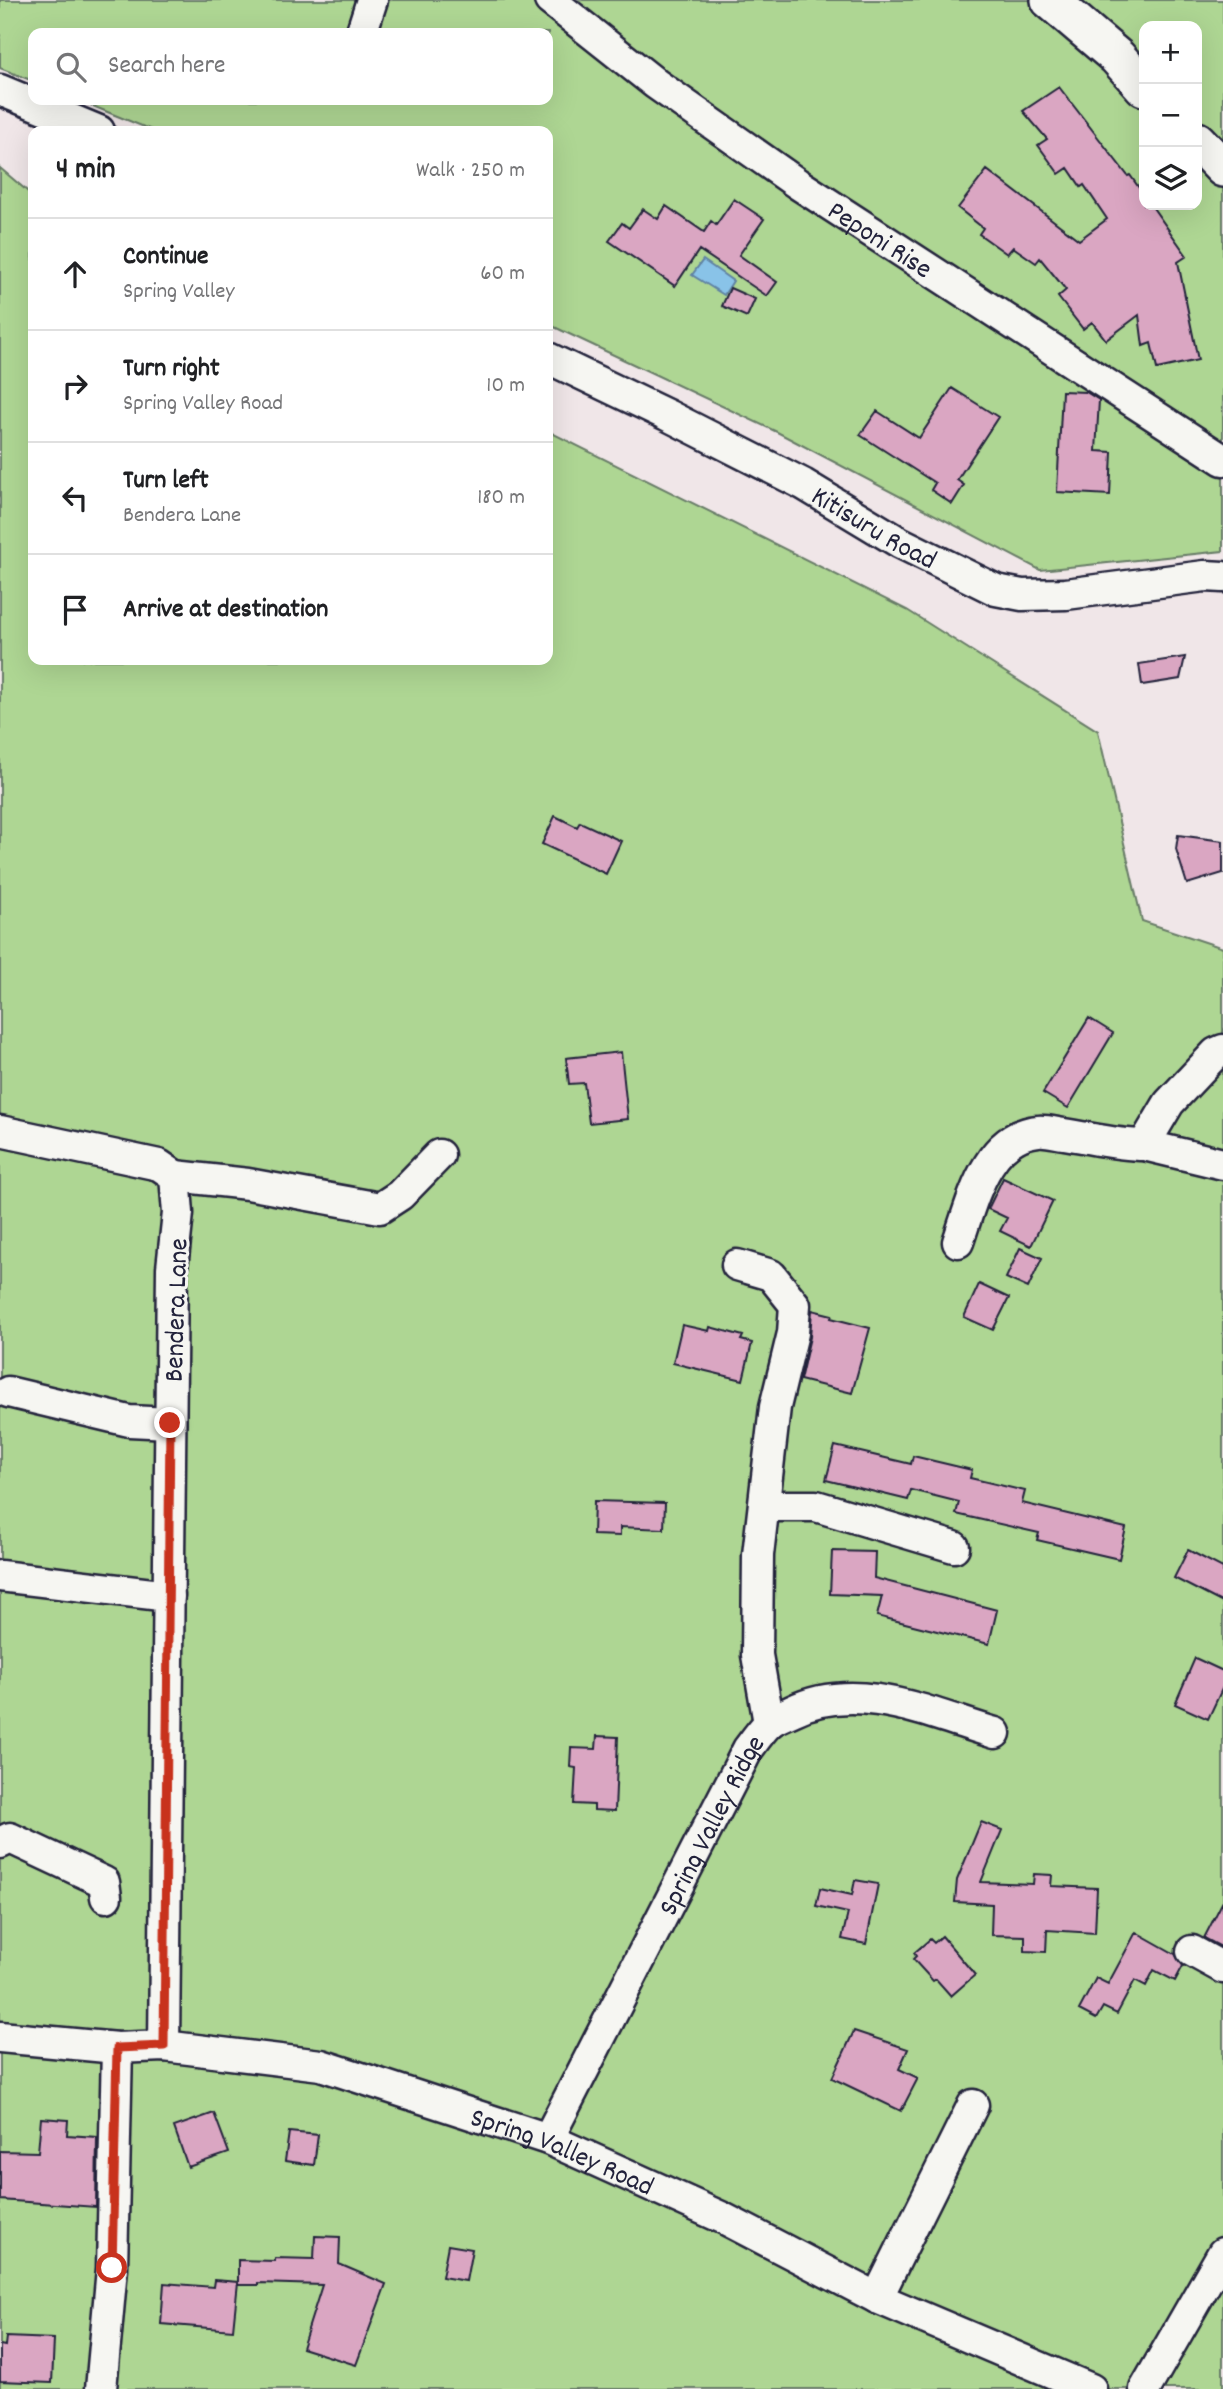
<!DOCTYPE html>
<meta charset="utf-8">
<style>
body{margin:0;font-family:Dekko,sans-serif;background:#f6f6f6;color:#202124}
.controls{position:absolute;right:21px;top:21px;display:grid;overflow:hidden;border-radius:14px;box-shadow:0 7px 28px #0002}
.controls button{width:63px;height:63px;display:grid;place-items:center;padding:0;border:0;border-bottom:2px solid #e0e0e0;background:#fff;color:#202124;font:35px sans-serif}
.stop{position:absolute;width:21px;height:21px;margin:-16px;border:5px solid #c8321e;border-radius:50%;background:#fff}
.stop.end{background:#c8321e;border-color:#fff;box-shadow:0 2px 7px #0008}
.list{margin:0;padding:0;list-style:none}
h2{display:flex;justify-content:space-between;align-items:center;height:91px;margin:0;padding:0 28px;font-size:30px}
h2 small{font-size:23px;font-weight:400;color:#757577}
.list li{display:grid;grid-template-columns:46px 1fr auto;gap:21px;align-items:center;box-sizing:border-box;height:112px;padding:0 28px;border-top:2px solid #e0e0e0}
.list b{display:block;font-size:26px;white-space:nowrap}
.list p{margin:0;font-size:23px;white-space:nowrap;color:#757577}
.list em{font-size:23px;font-style:normal;color:#757577}
.icon{flex:none;width:38px;height:38px;fill:none;stroke:currentColor;stroke-width:2;stroke-linecap:round;stroke-linejoin:round}
.map{position:relative;flex:none;width:1223px;height:2389px;overflow:hidden}
.search{position:absolute;background:#fff;box-shadow:0 7px 28px #0002;left:28px;top:28px;width:525px;height:77px;display:flex;align-items:center;gap:18px;box-sizing:border-box;padding:0 24px;border-radius:14px;color:#757577;font-size:26px}
.panel{position:absolute;background:#fff;box-shadow:0 7px 28px #0002;left:28px;top:126px;width:525px;height:539px;border-radius:14px}
.map>svg:first-child{display:block}
.green{fill:#aed693;stroke:#687c67;stroke-width:2;fill-rule:evenodd}
.water{fill:#89c3e8;stroke:#6083a3;stroke-width:2}
.building{fill:#daa6c2;stroke:#22223b;stroke-width:2}
.lines{fill:none;stroke-linecap:round;stroke-linejoin:round}
.minor-casing{stroke:#22223b;stroke-width:35}
.major-casing{stroke:#22223b;stroke-width:42}
.minor{stroke:#f6f6f2;stroke-width:30}
.major{stroke:#f6f6f2;stroke-width:37}
.route{stroke:#c8321e;stroke-width:9}
.labels{text-anchor:middle;stroke-width:6;stroke-linejoin:round;paint-order:stroke}
.street-label{font-size:28px;fill:#22223b;stroke:#f6f6f2}
</style>
<div class="map">
<svg width="1223" height="2389" viewBox="0 0 1223 2389">
<rect width="100%" height="100%" fill="#f0e6e8"/>
<filter id="ink" filterUnits="userSpaceOnUse"><feTurbulence type="fractalNoise" baseFrequency=".0143" numOctaves="2"/><feDisplacementMap in="SourceGraphic" scale="14" xChannelSelector="R" yChannelSelector="G"/><feConvolveMatrix kernelMatrix="1 2 1 2 8 2 1 2 1" color-interpolation-filters="sRGB"/></filter>
<g filter="url(#ink)">
<path class="green" d="M 0,0 L 1223,0 L 1223,551 L 1040,570 L 777,432 L 548,324 L 548,131 L 154,131 L 78,100 L 548,100 L 548,33 L 33,33 L 33,81 L 0,68 ZM 1144,26 L 1197,26 L 1197,205 L 1144,205 Z
M 0,168 L 33,196 L 33,660 L 548,660 L 548,431 L 907,610 L 1098,731 L 1142,921 L 1223,948 L 1223,2389 L 0,2389 Z"/>
<path class="water" d="M 703,260 L 733,281 L 724,295 L 692,275 Z"/>
<path class="building" d="M 1059,87 L 1128,176 L 1130,175 L 1144,195 L 1144,205 L 1151,205 L 1187,256 L 1178,262 L 1198,360 L 1157,369 L 1151,343 L 1143,346 L 1139,315 L 1106,340 L 1092,322 L 1083,329 L 1058,297 L 1066,290 L 1040,258 L 1036,263 L 1013,247 L 1007,254 L 979,234 L 983,228 L 958,208 L 987,170 L 1079,240 L 1107,219 L 1084,185 L 1081,187 L 1068,168 L 1059,174 L 1038,145 L 1047,139 L 1023,111 Z
M 734,199 L 764,219 L 739,255 L 777,282 L 767,296 L 699,250 L 675,286 L 609,241 L 622,223 L 629,228 L 643,209 L 658,219 L 666,206 L 704,232 L 711,221 L 716,225 Z
M 730,288 L 755,299 L 747,317 L 722,306 Z
M 952,388 L 998,417 L 957,480 L 964,485 L 952,504 L 931,490 L 935,483 L 860,435 L 877,411 L 919,438 Z
M 1062,391 L 1086,392 L 1099,400 L 1096,451 L 1112,452 L 1110,495 L 1057,492 Z
M 1185,657 L 1180,679 L 1142,685 L 1139,664 Z
M 555,816 L 577,827 L 580,822 L 621,841 L 606,874 L 542,844 Z
M 1178,835 L 1223,841 L 1223,873 L 1187,884 L 1176,849 Z
M 1089,1018 L 1113,1033 L 1068,1108 L 1043,1093 Z
M 621,1052 L 628,1119 L 589,1123 L 584,1083 L 569,1084 L 566,1058 Z
M 1003,1178 L 1053,1201 L 1031,1246 L 1000,1231 L 1007,1218 L 988,1209 Z
M 1020,1248 L 1042,1258 L 1028,1288 L 1006,1278 Z
M 979,1284 L 1009,1298 L 993,1330 L 964,1317 Z
M 812,1310 L 832,1315 L 831,1318 L 870,1328 L 852,1393 L 800,1380 L 810,1337 Z
M 682,1325 L 709,1331 L 710,1327 L 743,1336 L 741,1340 L 752,1343 L 743,1380 L 673,1363 Z
M 835,1446 L 911,1464 L 913,1456 L 972,1470 L 970,1478 L 1025,1491 L 1022,1503 L 1126,1528 L 1119,1559 L 1037,1540 L 1039,1533 L 956,1514 L 959,1502 L 911,1490 L 908,1500 L 826,1480 Z
M 594,1501 L 665,1503 L 664,1529 L 620,1527 L 620,1536 L 593,1535 Z
M 1188,1550 L 1223,1568 L 1223,1603 L 1174,1578 Z
M 832,1551 L 875,1552 L 874,1578 L 997,1610 L 989,1644 L 877,1616 L 882,1596 L 830,1594 Z
M 1195,1658 L 1223,1671 L 1223,1687 L 1208,1719 L 1175,1704 Z
M 597,1736 L 618,1737 L 615,1811 L 594,1810 L 594,1805 L 574,1804 L 576,1768 L 570,1767 L 571,1748 L 596,1749 Z
M 981,1822 L 1002,1830 L 981,1882 L 1033,1884 L 1034,1874 L 1052,1875 L 1051,1886 L 1097,1888 L 1095,1933 L 1047,1930 L 1046,1952 L 1025,1951 L 1025,1936 L 991,1935 L 992,1904 L 955,1902 L 957,1880 Z
M 855,1880 L 878,1884 L 866,1944 L 842,1939 L 848,1913 L 816,1906 L 820,1888 L 852,1895 Z
M 1223,1901 L 1223,1948 L 1204,1938 Z
M 1136,1932 L 1175,1954 L 1183,1966 L 1175,1981 L 1154,1970 L 1146,1986 L 1135,1980 L 1117,2014 L 1103,2007 L 1096,2019 L 1079,2010 L 1096,1978 L 1108,1984 Z
M 942,1936 L 975,1975 L 951,1996 L 936,1979 L 933,1981 L 913,1959 L 916,1956 L 914,1953 L 930,1939 L 934,1943 Z
M 854,2031 L 908,2049 L 899,2069 L 918,2078 L 901,2111 L 832,2078 Z
M 214,2113 L 229,2153 L 188,2167 L 174,2127 Z
M 41,2118 L 68,2120 L 67,2135 L 97,2137 L 96,2207 L 0,2200 L 0,2151 L 38,2152 Z
M 289,2132 L 318,2135 L 314,2165 L 285,2161 Z
M 315,2236 L 340,2237 L 339,2264 L 386,2284 L 356,2365 L 302,2348 L 322,2285 L 258,2283 L 258,2285 L 238,2285 L 238,2260 L 275,2261 L 275,2258 L 314,2259 Z
M 448,2245 L 472,2249 L 466,2281 L 442,2277 Z
M 214,2280 L 238,2282 L 233,2330 L 161,2324 L 164,2283 L 213,2287 Z
M 6,2337 L 54,2339 L 52,2383 L 0,2381 L 0,2345 L 5,2346 Z"/>
<g class="lines">
<g class="minor-casing">
<g id="minor">
<path id="s1" d="M 550,0 L 656,84 L 798,184 L 1223,460"/>
<path d="M 362,31 L 372,0"/>
<path d="M 0,90 L 99,131"/>
<path id="s2" d="M 548,358 L 667,415 L 803,484 L 899,542 L 996,590 L 1022,595 L 1066,594 L 1205,576 L 1223,577"/>
<path d="M 0,1131 L 159,1165 L 175,1176 L 178,1213 L 172,1268 L 164,2046"/>
<path d="M 1144,1145 L 1223,1164"/>
<path d="M 175,1176 L 248,1184 L 380,1208 L 400,1195 L 439,1155"/>
<path d="M 958,1242 C 972,1202 986,1136 1038,1131 C 1046,1130 1056,1133 1064,1134 C 1091,1138 1117,1145 1144,1145 L 1169,1103 L 1216,1053 L 1223,1050"/>
<path d="M 737,1265 L 771,1275 L 795,1305 L 793,1333 L 775,1407 L 758,1555 L 757,1655 L 769,1723"/>
<path d="M 8,1392 L 129,1421 L 170,1423"/>
<path d="M 766,1506 L 816,1506 L 954,1547"/>
<path d="M 0,1576 L 169,1596"/>
<path d="M 0,1843 L 10,1838 L 104,1882 L 106,1897"/>
<path d="M 1192,1951 L 1223,1968"/>
<path id="s3" d="M 0,2037 L 117,2048 L 164,2046 L 321,2065 L 548,2139 L 723,2218 L 877,2298 L 1091,2389"/>
<path id="s4" d="M 548,2139 L 748,1749 C 754,1741 761,1731 768,1724 C 774,1718 784,1715 792,1711 C 857,1679 931,1714 995,1733"/>
<path d="M 877,2298 L 973,2105"/>
<path d="M 101,2389 L 112,2268 L 117,2048"/>
<path d="M 1145,2389 L 1223,2253"/>
</g>
</g>
<g class="major-casing">
<path id="major" d="M 1050,0 L 1117,57 L 1144,87
M 1197,141 L 1223,168"/>
</g>
<use href="#minor" class="minor"/>
<use href="#major" class="major"/>
</g>
</g>
<g class="lines" filter="url(#ink)">
<path class="route" d="M 112,2268 L 117,2048 L 164,2046 L 170,1423"/>
</g>
<g class="labels">
<g class="street-label">
<text dy="10" stroke="none"><textPath href="#s1" startOffset="408">Peponi Rise</textPath></text>
<text dy="10" stroke="none"><textPath href="#s2" startOffset="368">Kitisuru Road</textPath></text>
<text transform="translate(174 1310) rotate(-88)" y="10">Bendera Lane</text>
<text dy="10" stroke="none"><textPath href="#s4" startOffset="354">Spring Valley Ridge</textPath></text>
<text dy="10" stroke="none"><textPath href="#s3" startOffset="579">Spring Valley Road</textPath></text>
</g>
</g>
</svg>
<div class="controls">
<button>+</button>
<button>−</button>
<button><svg class="icon" aria-label="layers" viewBox="0 0 24 24"><path d="M12 4l9 5-9 5-9-5zM3 14l9 5 9-5"/></svg></button>
</div>
<div class="stop" style="left:112px;top:2268px"></div>
<div class="stop end" style="left:170px;top:1423px"></div>
<div class="search"><svg class="icon" aria-label="search" viewBox="0 0 24 24"><circle cx="10" cy="10" r="6"/><path d="M15 15l6 6"/></svg>Search here</div>
<section class="panel">
<h2>4 min<small>Walk · 250 m</small></h2>
<ul class="list">
<li><svg class="icon" aria-label="ahead" viewBox="0 0 24 24"><path d="M12 20V5M6 11l6-6 6 6"/></svg><div><b>Continue</b><p>Spring Valley</p></div><em>60 m</em></li>
<li><svg class="icon" aria-label="right" viewBox="0 0 24 24"><path d="M7 20v-9h11M14 6l5 5-5 5"/></svg><div><b>Turn right</b><p>Spring Valley Road</p></div><em>10 m</em></li>
<li><svg class="icon" aria-label="left" viewBox="0 0 24 24"><path d="M17 20v-9H6M10 6l-5 5 5 5"/></svg><div><b>Turn left</b><p>Bendera Lane</p></div><em>180 m</em></li>
<li><svg class="icon" aria-label="arrive" viewBox="0 0 24 24"><path d="M6 21V4h12l-3 4 3 4H6"/></svg><div><b>Arrive at destination</b></div></li>
</ul>
</section>
</div>
